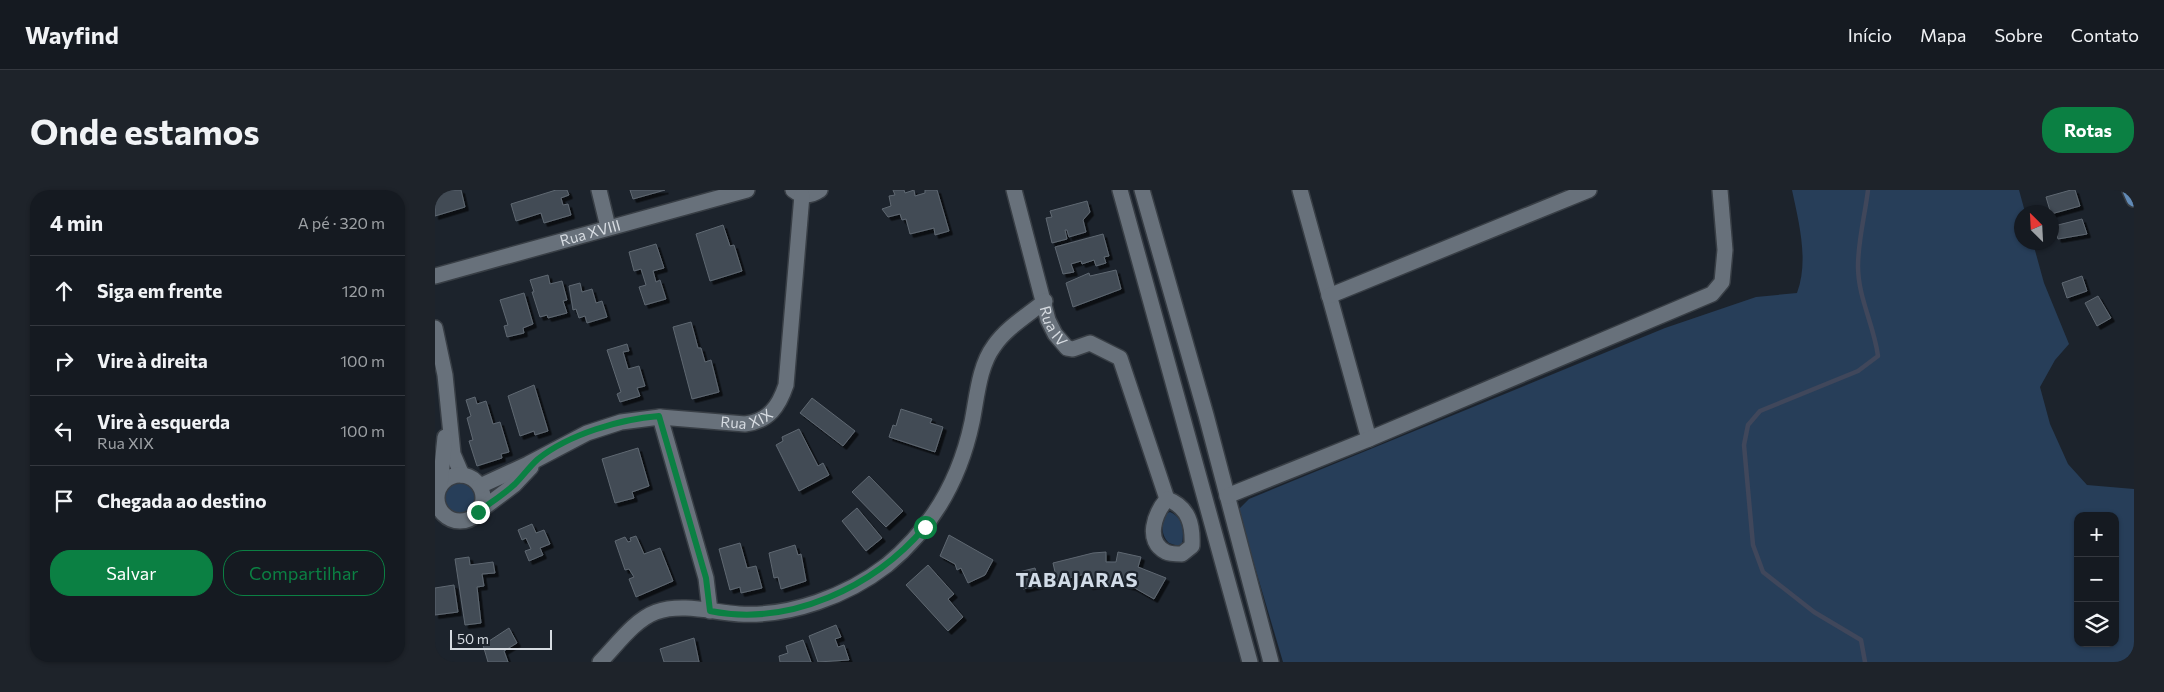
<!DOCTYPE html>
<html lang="pt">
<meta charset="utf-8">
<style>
body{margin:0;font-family:Commissioner,sans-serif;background:#1e232a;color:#f1f3f6}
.controls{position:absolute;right:15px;bottom:15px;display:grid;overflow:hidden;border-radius:10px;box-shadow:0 1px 4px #0004}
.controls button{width:45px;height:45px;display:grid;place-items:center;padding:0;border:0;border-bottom:1px solid #34383f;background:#151a21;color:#f1f3f6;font:25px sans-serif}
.compass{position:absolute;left:1579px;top:15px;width:45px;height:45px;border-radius:50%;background:#151a21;box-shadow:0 1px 4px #0004;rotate:336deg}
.scale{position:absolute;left:15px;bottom:12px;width:102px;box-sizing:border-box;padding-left:5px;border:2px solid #d6dbe1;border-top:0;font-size:14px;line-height:18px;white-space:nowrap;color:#d6dbe1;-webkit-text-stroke:4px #1c232c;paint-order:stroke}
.stop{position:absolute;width:15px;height:15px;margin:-11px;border:4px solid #0b8043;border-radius:50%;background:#fff}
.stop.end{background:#0b8043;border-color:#fff;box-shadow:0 1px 5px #0008}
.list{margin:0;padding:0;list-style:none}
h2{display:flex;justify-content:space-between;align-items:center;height:65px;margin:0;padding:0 20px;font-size:21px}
h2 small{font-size:16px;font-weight:400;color:#9da1a5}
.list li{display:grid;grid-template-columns:32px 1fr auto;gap:15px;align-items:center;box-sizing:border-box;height:70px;padding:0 20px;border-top:1px solid #34383f}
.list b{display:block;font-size:19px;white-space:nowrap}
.list p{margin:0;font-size:16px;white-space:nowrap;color:#9da1a5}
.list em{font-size:16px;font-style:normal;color:#9da1a5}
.actions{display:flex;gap:10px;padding:15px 20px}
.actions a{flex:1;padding:11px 0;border:1px solid #0b8043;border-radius:20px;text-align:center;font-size:18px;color:#0b8043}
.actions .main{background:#0b8043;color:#fff}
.icon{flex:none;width:28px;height:28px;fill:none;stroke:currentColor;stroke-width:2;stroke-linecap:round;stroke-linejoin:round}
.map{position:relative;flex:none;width:1699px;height:472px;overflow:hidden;border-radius:20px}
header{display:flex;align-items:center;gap:30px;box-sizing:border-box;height:70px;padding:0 25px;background:#151a21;border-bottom:1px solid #34383f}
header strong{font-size:24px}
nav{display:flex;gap:28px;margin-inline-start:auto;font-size:18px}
.intro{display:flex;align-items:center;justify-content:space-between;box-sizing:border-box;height:120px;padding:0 30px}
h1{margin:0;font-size:35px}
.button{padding:12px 22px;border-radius:20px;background:#0b8043;color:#fff;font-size:18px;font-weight:700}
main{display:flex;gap:30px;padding:0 30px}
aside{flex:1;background:#151a21;border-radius:20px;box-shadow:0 1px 4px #0004}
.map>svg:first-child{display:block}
.green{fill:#273e59;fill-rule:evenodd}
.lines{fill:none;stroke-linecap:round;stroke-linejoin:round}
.stream{stroke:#40475b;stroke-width:4.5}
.building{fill:#424b54;stroke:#5f6872;filter:url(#shadow)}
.street-casing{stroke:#383e45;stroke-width:18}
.primary-casing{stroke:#383e45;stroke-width:18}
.street{stroke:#68717b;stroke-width:15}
.primary{stroke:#618ab6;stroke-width:15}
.route{stroke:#0b8043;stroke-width:6}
.labels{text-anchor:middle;stroke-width:4.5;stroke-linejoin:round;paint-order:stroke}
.street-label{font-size:15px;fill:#d6dbe1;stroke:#1c232c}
.district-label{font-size:20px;font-weight:bold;letter-spacing:1px;fill:#d2dce8;stroke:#1c232c}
</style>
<header>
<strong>Wayfind</strong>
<nav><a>Início</a><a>Mapa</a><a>Sobre</a><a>Contato</a></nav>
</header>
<div class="intro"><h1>Onde estamos</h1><a class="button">Rotas</a></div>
<main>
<aside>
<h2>4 min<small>A pé · 320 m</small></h2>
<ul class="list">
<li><svg class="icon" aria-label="ahead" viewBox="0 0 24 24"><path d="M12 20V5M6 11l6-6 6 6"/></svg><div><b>Siga em frente</b></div><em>120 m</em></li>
<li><svg class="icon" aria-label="right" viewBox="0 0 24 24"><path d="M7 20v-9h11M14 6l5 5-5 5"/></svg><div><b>Vire à direita</b></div><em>100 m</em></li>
<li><svg class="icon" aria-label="left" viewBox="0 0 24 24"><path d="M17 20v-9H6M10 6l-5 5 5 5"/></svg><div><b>Vire à esquerda</b><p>Rua XIX</p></div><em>100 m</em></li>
<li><svg class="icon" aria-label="arrive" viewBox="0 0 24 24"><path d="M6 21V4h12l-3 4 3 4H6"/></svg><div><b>Chegada ao destino</b></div></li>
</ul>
<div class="actions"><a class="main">Salvar</a><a>Compartilhar</a></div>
</aside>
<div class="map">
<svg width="1699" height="472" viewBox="0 0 1699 472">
<defs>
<filter id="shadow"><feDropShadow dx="3.5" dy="3.5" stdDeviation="0" flood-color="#0009"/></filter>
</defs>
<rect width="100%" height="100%" fill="#1c232c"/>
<path class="green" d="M 1357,0 L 1584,0 L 1590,22 L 1586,22 L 1586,52 L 1598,53 L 1609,93 L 1634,154 L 1620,170 L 1605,197 L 1615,234 L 1633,274 L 1652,295 L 1699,299 L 1699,472 L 848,472 L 803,320 L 814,309 L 1230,138 L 1321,107 L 1362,103 C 1374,71 1364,33 1357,0 ZM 1643,326 L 1680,326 L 1680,453 L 1643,453 Z
M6 308a19 19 0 1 1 38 0a19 19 0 1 1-38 0Z
M 735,322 C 749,328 749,341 747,355 L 743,356 L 734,353 C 726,345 726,334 730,324 Z"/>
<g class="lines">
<path class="stream" d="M 1430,472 L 1426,450 L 1379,422 L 1328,382 L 1318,355 L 1309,255 L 1313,235 L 1325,221 L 1423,181 L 1443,166 C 1439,135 1423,108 1423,76 C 1423,51 1430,25 1433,0"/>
</g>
<path class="building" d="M 0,0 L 26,0 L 30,17 L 0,26 Z
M 121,0 L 132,0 L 134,5 L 126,8 L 128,15 L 133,14 L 136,25 L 109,33 L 106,23 L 81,31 L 76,14 Z
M 195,0 L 230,0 L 198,9 Z
M 458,0 L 469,0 L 470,3 L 479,0 L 480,6 L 490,3 L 490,0 L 502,0 L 514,41 L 500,45 L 499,38 L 475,44 L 471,29 L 467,30 L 465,24 L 453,27 L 447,19 L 456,16 L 454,6 L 460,5 Z
M 1636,0 L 1640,0 L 1645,16 L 1616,24 L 1611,7 Z
M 652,11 L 655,22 L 648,30 L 651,42 L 634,47 L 632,40 L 630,40 L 632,49 L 617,53 L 611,28 L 617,27 L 615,21 Z
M 1647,29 L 1652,44 L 1623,49 L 1619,36 Z
M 288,35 L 295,56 L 299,55 L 307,81 L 275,91 L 261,44 Z
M 668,44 L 674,66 L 669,67 L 671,73 L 661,76 L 659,70 L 647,74 L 646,71 L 636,74 L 639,82 L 628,84 L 620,57 Z
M 221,54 L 229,78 L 218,81 L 221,92 L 225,90 L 231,109 L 210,115 L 204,97 L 211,95 L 206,79 L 199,81 L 194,62 Z
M 681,80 L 686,99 L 638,117 L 631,93 L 654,83 L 655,86 Z
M 113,85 L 115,94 L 127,91 L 132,110 L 128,111 L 132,123 L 113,128 L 112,125 L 105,127 L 97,102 L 99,102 L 95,90 Z
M 1647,86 L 1652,101 L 1632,108 L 1627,93 Z
M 145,93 L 147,102 L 157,99 L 161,113 L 167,111 L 172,127 L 152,133 L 150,126 L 144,128 L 141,119 L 138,120 L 134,96 Z
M 89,103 L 98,134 L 88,138 L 89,143 L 72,147 L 69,136 L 73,135 L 65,110 Z
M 1663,106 L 1676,128 L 1662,136 L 1650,113 Z
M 256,132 L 263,158 L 266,158 L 270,172 L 276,170 L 284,202 L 257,209 L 238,137 Z
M 192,154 L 194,161 L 188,162 L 193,179 L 204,176 L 210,196 L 202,198 L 205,206 L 185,212 L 182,204 L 186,202 L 172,160 Z
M 99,195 L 113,241 L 100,245 L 99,241 L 85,246 L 73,206 Z
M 40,207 L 42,214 L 51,211 L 58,234 L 65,232 L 74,262 L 66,264 L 67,268 L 42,276 L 34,251 L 38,250 L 32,228 L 36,226 L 31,210 Z
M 377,208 L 420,241 L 408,256 L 365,223 Z
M 466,219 L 497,229 L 495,233 L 508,237 L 500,262 L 454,247 L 458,235 L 461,236 Z
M 364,239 L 383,276 L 388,273 L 394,285 L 364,301 L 341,255 L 348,251 L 347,247 Z
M 203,258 L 214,296 L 197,302 L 199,308 L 180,313 L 167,269 Z
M 434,286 L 468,321 L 451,337 L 417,302 Z
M 422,318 L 447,348 L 431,361 L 407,331 Z
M 97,334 L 101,343 L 109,340 L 115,354 L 105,358 L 108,365 L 94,371 L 90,361 L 96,359 L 91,348 L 87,350 L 83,340 Z
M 514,345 L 558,370 L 550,385 L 533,393 L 526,378 L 522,380 L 520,374 L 505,366 Z
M 201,346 L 209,364 L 225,358 L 238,391 L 201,407 L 194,389 L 199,387 L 194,379 L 190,380 L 180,351 L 190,347 L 193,352 L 196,351 L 195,348 Z
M 305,353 L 312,378 L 321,376 L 327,398 L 306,403 L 305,397 L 295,400 L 284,359 Z
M 360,355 L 363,365 L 366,364 L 371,391 L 346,399 L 343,387 L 339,388 L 334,363 Z
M 671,362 L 671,372 L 681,372 L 683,362 L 706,367 L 703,377 L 731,388 L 719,409 L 698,397 L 681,393 L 654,396 L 650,384 L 622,391 L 618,373 L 658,363 Z
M 34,367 L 35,375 L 58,372 L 60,383 L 47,384 L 49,396 L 42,397 L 46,433 L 30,435 L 20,369 Z
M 493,375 L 519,404 L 513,409 L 528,427 L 513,441 L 471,395 Z
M 600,378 L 605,395 L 588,399 L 584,382 Z
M 19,395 L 23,422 L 0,425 L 0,398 Z
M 401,435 L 406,447 L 400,449 L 403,457 L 409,455 L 414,470 L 383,472 L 374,446 Z
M 74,438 L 82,453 L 69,461 L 73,472 L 53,472 L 48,455 Z
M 259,448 L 264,472 L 229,472 L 225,459 Z
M 368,450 L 376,472 L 345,472 L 344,466 L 353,463 L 351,456 Z"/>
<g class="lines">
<g class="street-casing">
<g id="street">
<path d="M 164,0 L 173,37"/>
<path d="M 358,0 C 367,7 376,6 385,0"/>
<path id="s1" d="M 579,0 L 613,130 L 620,144 L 632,158 L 638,159 L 655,153 L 685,168 L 732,309"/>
<path d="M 685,0 L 815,472"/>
<path d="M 707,0 L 771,225 L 836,472"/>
<path d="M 865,0 L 934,249"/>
<path id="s2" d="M 0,86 L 312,0"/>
<path d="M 894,106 L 1154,0"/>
<path d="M 0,138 L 10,185 L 18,264 L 27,285"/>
<path d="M 225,227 L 271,388 L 275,421"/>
<circle cx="25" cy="308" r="23"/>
<path d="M 5,296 L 10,247"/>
<path id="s3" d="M 45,296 L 93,274 L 152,243 L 186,232 L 225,227 L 310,234 C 334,231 344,216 351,195 L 367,5"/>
<path d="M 792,306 L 934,249 L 1277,104 L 1287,92 L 1290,60 L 1285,0"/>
<path d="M 732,309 C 754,317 758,335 757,356 L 747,364 C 742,364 735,364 731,362 C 709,351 720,323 732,309 Z"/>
<path d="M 43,322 L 79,295 L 96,277"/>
<path d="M 165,472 C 181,456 199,430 221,422 C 247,413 277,422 304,424 C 355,427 412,406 452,375 C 497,338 525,289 537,232 C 542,207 544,176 559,156 C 571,138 593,125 610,111"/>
</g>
</g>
<g class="primary-casing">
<path id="primary" d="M 1695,0 L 1699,9"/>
</g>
<use href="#street" class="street"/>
<use href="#primary" class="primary"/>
</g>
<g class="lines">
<path class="route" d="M 43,322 C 55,313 69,304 80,294 C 88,286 95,276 103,269 C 134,244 186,229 224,226 L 271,388 L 275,421 C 355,437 439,397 490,337"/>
</g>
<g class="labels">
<g class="street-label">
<text dy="5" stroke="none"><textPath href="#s2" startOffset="161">Rua XVIII</textPath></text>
<text dy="5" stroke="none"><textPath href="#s1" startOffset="142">Rua IV</textPath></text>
<text dy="5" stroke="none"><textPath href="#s3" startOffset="282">Rua XIX</textPath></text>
</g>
<g class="district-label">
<text x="642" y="397">TABAJARAS</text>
</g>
</g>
</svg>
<div class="controls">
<button>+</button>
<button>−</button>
<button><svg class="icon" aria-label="layers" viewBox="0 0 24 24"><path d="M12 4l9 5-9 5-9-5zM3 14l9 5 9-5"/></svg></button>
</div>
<svg class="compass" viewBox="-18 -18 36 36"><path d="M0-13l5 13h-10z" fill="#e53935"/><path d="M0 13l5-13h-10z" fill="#9da1a5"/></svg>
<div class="scale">50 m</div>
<div class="stop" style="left:490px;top:337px"></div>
<div class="stop end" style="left:43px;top:322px"></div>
</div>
</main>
